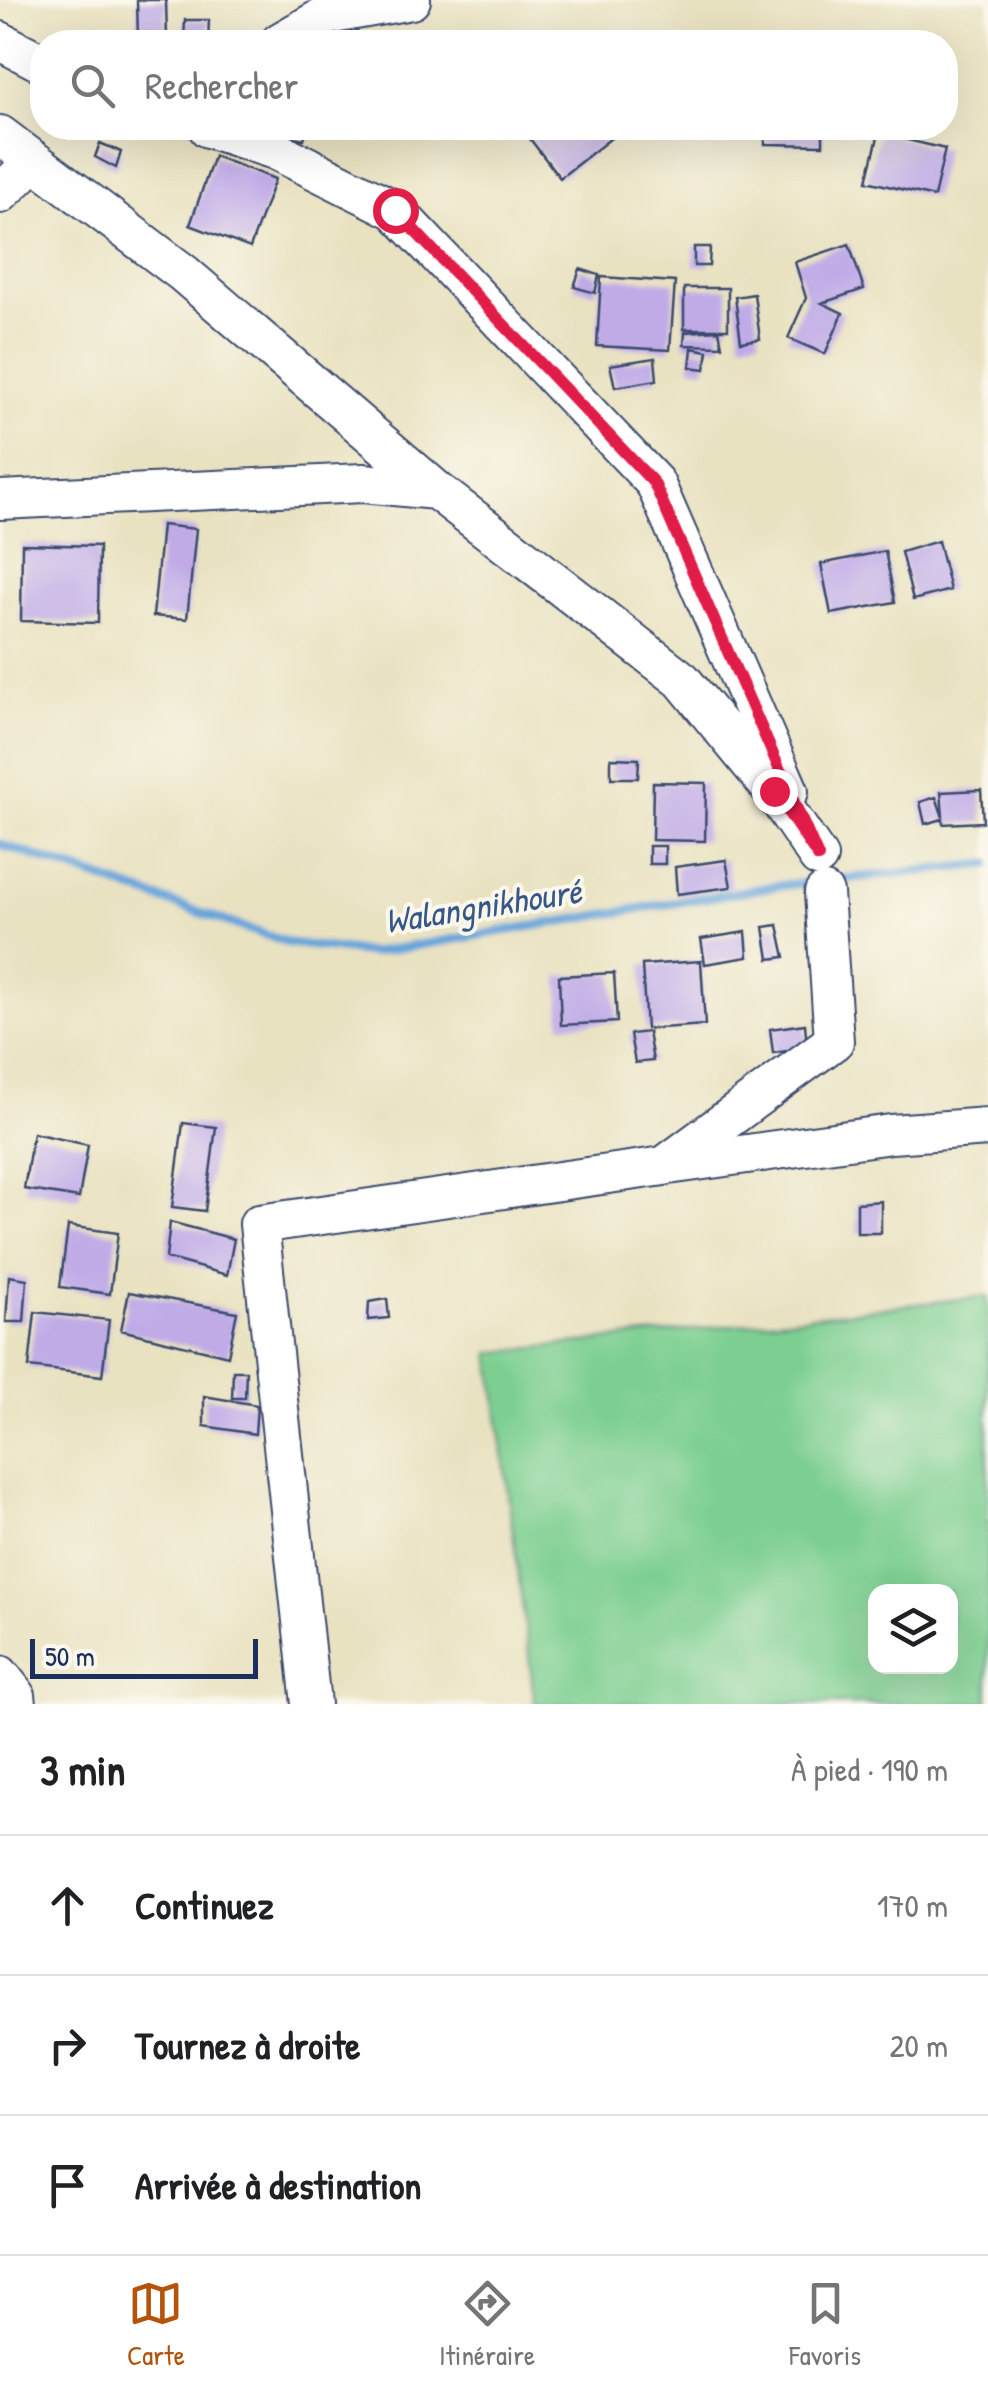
<!DOCTYPE html>
<html lang="fr">
<meta charset="utf-8">
<style>
body{margin:0;font-family:"Patrick Hand",sans-serif;background:#f2f2f2;color:#202124}
.controls{position:absolute;right:30px;bottom:30px;display:grid;overflow:hidden;border-radius:20px;box-shadow:0 10px 40px #0002}
.controls button{width:90px;height:90px;display:grid;place-items:center;padding:0;border:0;border-bottom:2px solid #e0e0e0;background:#fff;color:#202124;font:50px sans-serif}
.scale{position:absolute;left:30px;bottom:25px;width:228px;box-sizing:border-box;padding-left:10px;border:5px solid #1b2f5e;border-top:0;font-size:28px;line-height:35px;white-space:nowrap;color:#1b2f5e;-webkit-text-stroke:8px #fbf7ec;paint-order:stroke}
.stop{position:absolute;width:30px;height:30px;margin:-22px;border:8px solid #e11d48;border-radius:50%;background:#fff}
.stop.end{background:#e11d48;border-color:#fff;box-shadow:0 2px 10px #0008}
.list{margin:0;padding:0;list-style:none}
h2{display:flex;justify-content:space-between;align-items:center;height:130px;margin:0;padding:0 40px;font-size:42px}
h2 small{font-size:32px;font-weight:400;color:#757577}
.list li{display:grid;grid-template-columns:65px 1fr auto;gap:30px;align-items:center;box-sizing:border-box;height:140px;padding:0 40px;border-top:2px solid #e0e0e0}
.list b{display:block;font-size:38px;white-space:nowrap}
.list em{font-size:32px;font-style:normal;color:#757577}
.icon{flex:none;width:55px;height:55px;fill:none;stroke:currentColor;stroke-width:2;stroke-linecap:round;stroke-linejoin:round}
.map{position:relative;flex:none;width:988px;height:1704px;overflow:hidden}
.search{position:absolute;background:#fff;box-shadow:0 10px 40px #0002;left:30px;right:30px;top:30px;height:110px;display:flex;align-items:center;gap:25px;box-sizing:border-box;padding:0 35px;border-radius:40px;color:#757577;font-size:38px}
.sheet{height:550px;background:#fff}
nav{display:flex;justify-content:space-around;align-items:center;box-sizing:border-box;height:140px;border-top:2px solid #e0e0e0;background:#fff;font-size:28px;color:#757577}
nav a{display:grid;justify-items:center;gap:5px}
nav .on{color:#b45309}
.map>svg:first-child{display:block}
.green{fill:#7dcf91;stroke:#4c7f78;stroke-width:2.5;fill-rule:evenodd}
.lines{fill:none;stroke-linecap:round;stroke-linejoin:round}
.stream{stroke:#68a5da;stroke-width:9}
.building{fill:#c0abe7}
.minor-casing{stroke:#3a4a6d;stroke-width:42}
.minor{stroke:#fff;stroke-width:38}
.route{stroke:#e11d48;stroke-width:12}
.labels{text-anchor:middle;stroke-width:8;stroke-linejoin:round;paint-order:stroke}
.water-label{font-size:35px;font-style:italic;fill:#365889;stroke:#fbf7ec}
</style>
<div class="map">
<svg width="988" height="1704" viewBox="0 0 988 1704">
<rect width="100%" height="100%" fill="#fbf7ec"/>
<filter id="ink" filterUnits="userSpaceOnUse"><feTurbulence type="fractalNoise" baseFrequency=".01" numOctaves="2"/><feDisplacementMap in="SourceGraphic" scale="20" xChannelSelector="R" yChannelSelector="G"/><feConvolveMatrix kernelMatrix="1 2 1 2 8 2 1 2 1" color-interpolation-filters="sRGB"/></filter>
<filter id="wash" filterUnits="userSpaceOnUse"><feTurbulence type="fractalNoise" baseFrequency=".0048" numOctaves="4" result="noise"/><feDisplacementMap in="SourceGraphic" scale="40" xChannelSelector="R" yChannelSelector="G"/><feGaussianBlur stdDeviation="2.25" result="paint"/><feColorMatrix in="noise" values="0 0 0 0 0 0 0 0 0 0 0 0 0 0 0 0 0 1.4 0 .05"/><feComposite in="paint" operator="in"/></filter>
<g filter="url(#wash)">
<rect width="100%" height="100%" fill="#e9e2c1"/>
<path class="green" d="M 988,1296 L 988,1704 L 535,1704 L 490,1353 ZM 876,1592 L 950,1592 L 950,1666 L 876,1666 Z"/>
<g class="lines">
<path class="stream" d="M 0,844 L 289,943 L 371,953 L 776,886 L 988,864"/>
</g>
<g id="blocks">
<path class="building" d="M 137,0 L 166,0 L 167,39 L 138,40 Z
M 185,20 L 209,20 L 208,42 L 184,41 Z
M 290,128 L 307,128 L 304,139 L 288,136 Z
M 536,128 L 624,128 L 560,178 L 527,135 Z
M 765,128 L 823,128 L 823,145 L 765,144 Z
M 879,133 L 945,149 L 934,197 L 867,181 Z
M 100,143 L 121,152 L 116,168 L 95,157 Z
M 214,156 L 275,179 L 250,248 L 190,225 Z
M 849,244 L 864,289 L 822,303 L 843,313 L 825,354 L 788,338 L 806,298 L 795,262 Z
M 694,247 L 710,247 L 709,266 L 694,266 Z
M 580,269 L 599,275 L 595,293 L 574,287 Z
M 601,277 L 675,282 L 670,350 L 597,346 Z
M 684,288 L 728,288 L 728,329 L 684,329 Z
M 754,294 L 760,339 L 741,342 L 735,297 Z
M 719,330 L 722,346 L 684,345 L 685,332 Z
M 692,348 L 708,351 L 705,369 L 690,367 Z
M 655,358 L 657,380 L 615,387 L 610,365 Z
M 162,525 L 196,529 L 187,619 L 153,616 Z
M 938,541 L 950,590 L 913,600 L 901,552 Z
M 22,544 L 99,546 L 98,623 L 21,621 Z
M 885,551 L 895,602 L 831,614 L 821,564 Z
M 611,758 L 639,759 L 638,778 L 611,778 Z
M 653,782 L 706,783 L 705,841 L 652,840 Z
M 981,790 L 983,822 L 943,824 L 943,819 L 925,824 L 920,802 L 936,797 L 943,817 L 941,792 Z
M 649,846 L 665,846 L 665,864 L 649,864 Z
M 726,860 L 731,887 L 677,894 L 675,867 Z
M 778,925 L 785,957 L 769,959 L 764,927 Z
M 746,932 L 748,957 L 705,964 L 701,939 Z
M 701,961 L 705,1025 L 646,1029 L 642,965 Z
M 614,973 L 617,1022 L 561,1025 L 559,976 Z
M 805,1024 L 807,1048 L 773,1053 L 770,1029 Z
M 648,1032 L 653,1061 L 635,1063 L 630,1034 Z
M 183,1123 L 216,1127 L 205,1211 L 172,1207 Z
M 33,1133 L 88,1145 L 79,1198 L 24,1189 Z
M 881,1201 L 881,1233 L 857,1233 L 857,1203 Z
M 170,1222 L 234,1239 L 227,1275 L 166,1258 Z
M 68,1226 L 118,1233 L 110,1294 L 60,1287 Z
M 9,1276 L 27,1279 L 24,1322 L 6,1322 Z
M 129,1292 L 237,1312 L 228,1356 L 121,1330 Z
M 387,1299 L 389,1318 L 368,1320 L 369,1302 Z
M 35,1312 L 109,1320 L 102,1376 L 29,1367 Z
M 233,1371 L 246,1371 L 245,1398 L 232,1398 Z
M 204,1396 L 257,1405 L 255,1434 L 204,1426 Z"/>
</g>
</g>
<g filter="url(#ink)">
<use href="#blocks" fill-opacity="0" stroke="#3a4a6d" stroke-width="2.5"/>
<g class="lines">
<g class="minor-casing">
<path id="minor" d="M 0,41 L 42,63
M 280,42 L 327,15 L 411,0
M 208,128 L 275,150 L 395,210 L 655,483 L 789,791
M 0,135 L 183,273 L 436,490 L 682,680 L 773,791 L 818,857
M 0,194 L 33,162
M 0,500 L 363,483 L 436,490
M 668,1165 L 891,1134 L 988,1127
M 0,1675 L 16,1695 L 17,1704
M 311,1704 L 259,1224 L 664,1166 L 834,1041 L 824,893"/>
</g>
<use href="#minor" class="minor"/>
</g>
</g>
<g class="lines" filter="url(#ink)">
<path class="route" d="M 395,210 L 654,483 L 818,857 L 774,791"/>
</g>
<g class="labels">
<g class="water-label">
<text transform="translate(483 906) rotate(-9)" y="12">Walangnikhouré</text>
</g>
</g>
</svg>
<div class="controls">
<button><svg class="icon" aria-label="layers" viewBox="0 0 24 24"><path d="M12 4l9 5-9 5-9-5zM3 14l9 5 9-5"/></svg></button>
</div>
<div class="scale">50 m</div>
<div class="stop" style="left:395px;top:210px"></div>
<div class="stop end" style="left:774px;top:791px"></div>
<div class="search"><svg class="icon" aria-label="search" viewBox="0 0 24 24"><circle cx="10" cy="10" r="6"/><path d="M15 15l6 6"/></svg>Rechercher</div>
</div>
<section class="sheet">
<h2>3 min<small>À pied · 190 m</small></h2>
<ul class="list">
<li><svg class="icon" aria-label="ahead" viewBox="0 0 24 24"><path d="M12 20V5M6 11l6-6 6 6"/></svg><div><b>Continuez</b></div><em>170 m</em></li>
<li><svg class="icon" aria-label="right" viewBox="0 0 24 24"><path d="M7 20v-9h11M14 6l5 5-5 5"/></svg><div><b>Tournez à droite</b></div><em>20 m</em></li>
<li><svg class="icon" aria-label="arrive" viewBox="0 0 24 24"><path d="M6 21V4h12l-3 4 3 4H6"/></svg><div><b>Arrivée à destination</b></div></li>
</ul>
</section>
<nav>
<a class="on"><svg class="icon" aria-label="map" viewBox="0 0 24 24"><path d="M3 6l6-2 6 2 6-2v14l-6 2-6-2-6 2zM9 4v14M15 6v14"/></svg>Carte</a>
<a><svg class="icon" aria-label="directions" viewBox="0 0 24 24"><path d="M12 3l9 9-9 9-9-9zM9 14v-3h6M13 9l2 2-2 2"/></svg>Itinéraire</a>
<a><svg class="icon" aria-label="saved" viewBox="0 0 24 24"><path d="M7 4h10v16l-5-4-5 4z"/></svg>Favoris</a>
</nav>
